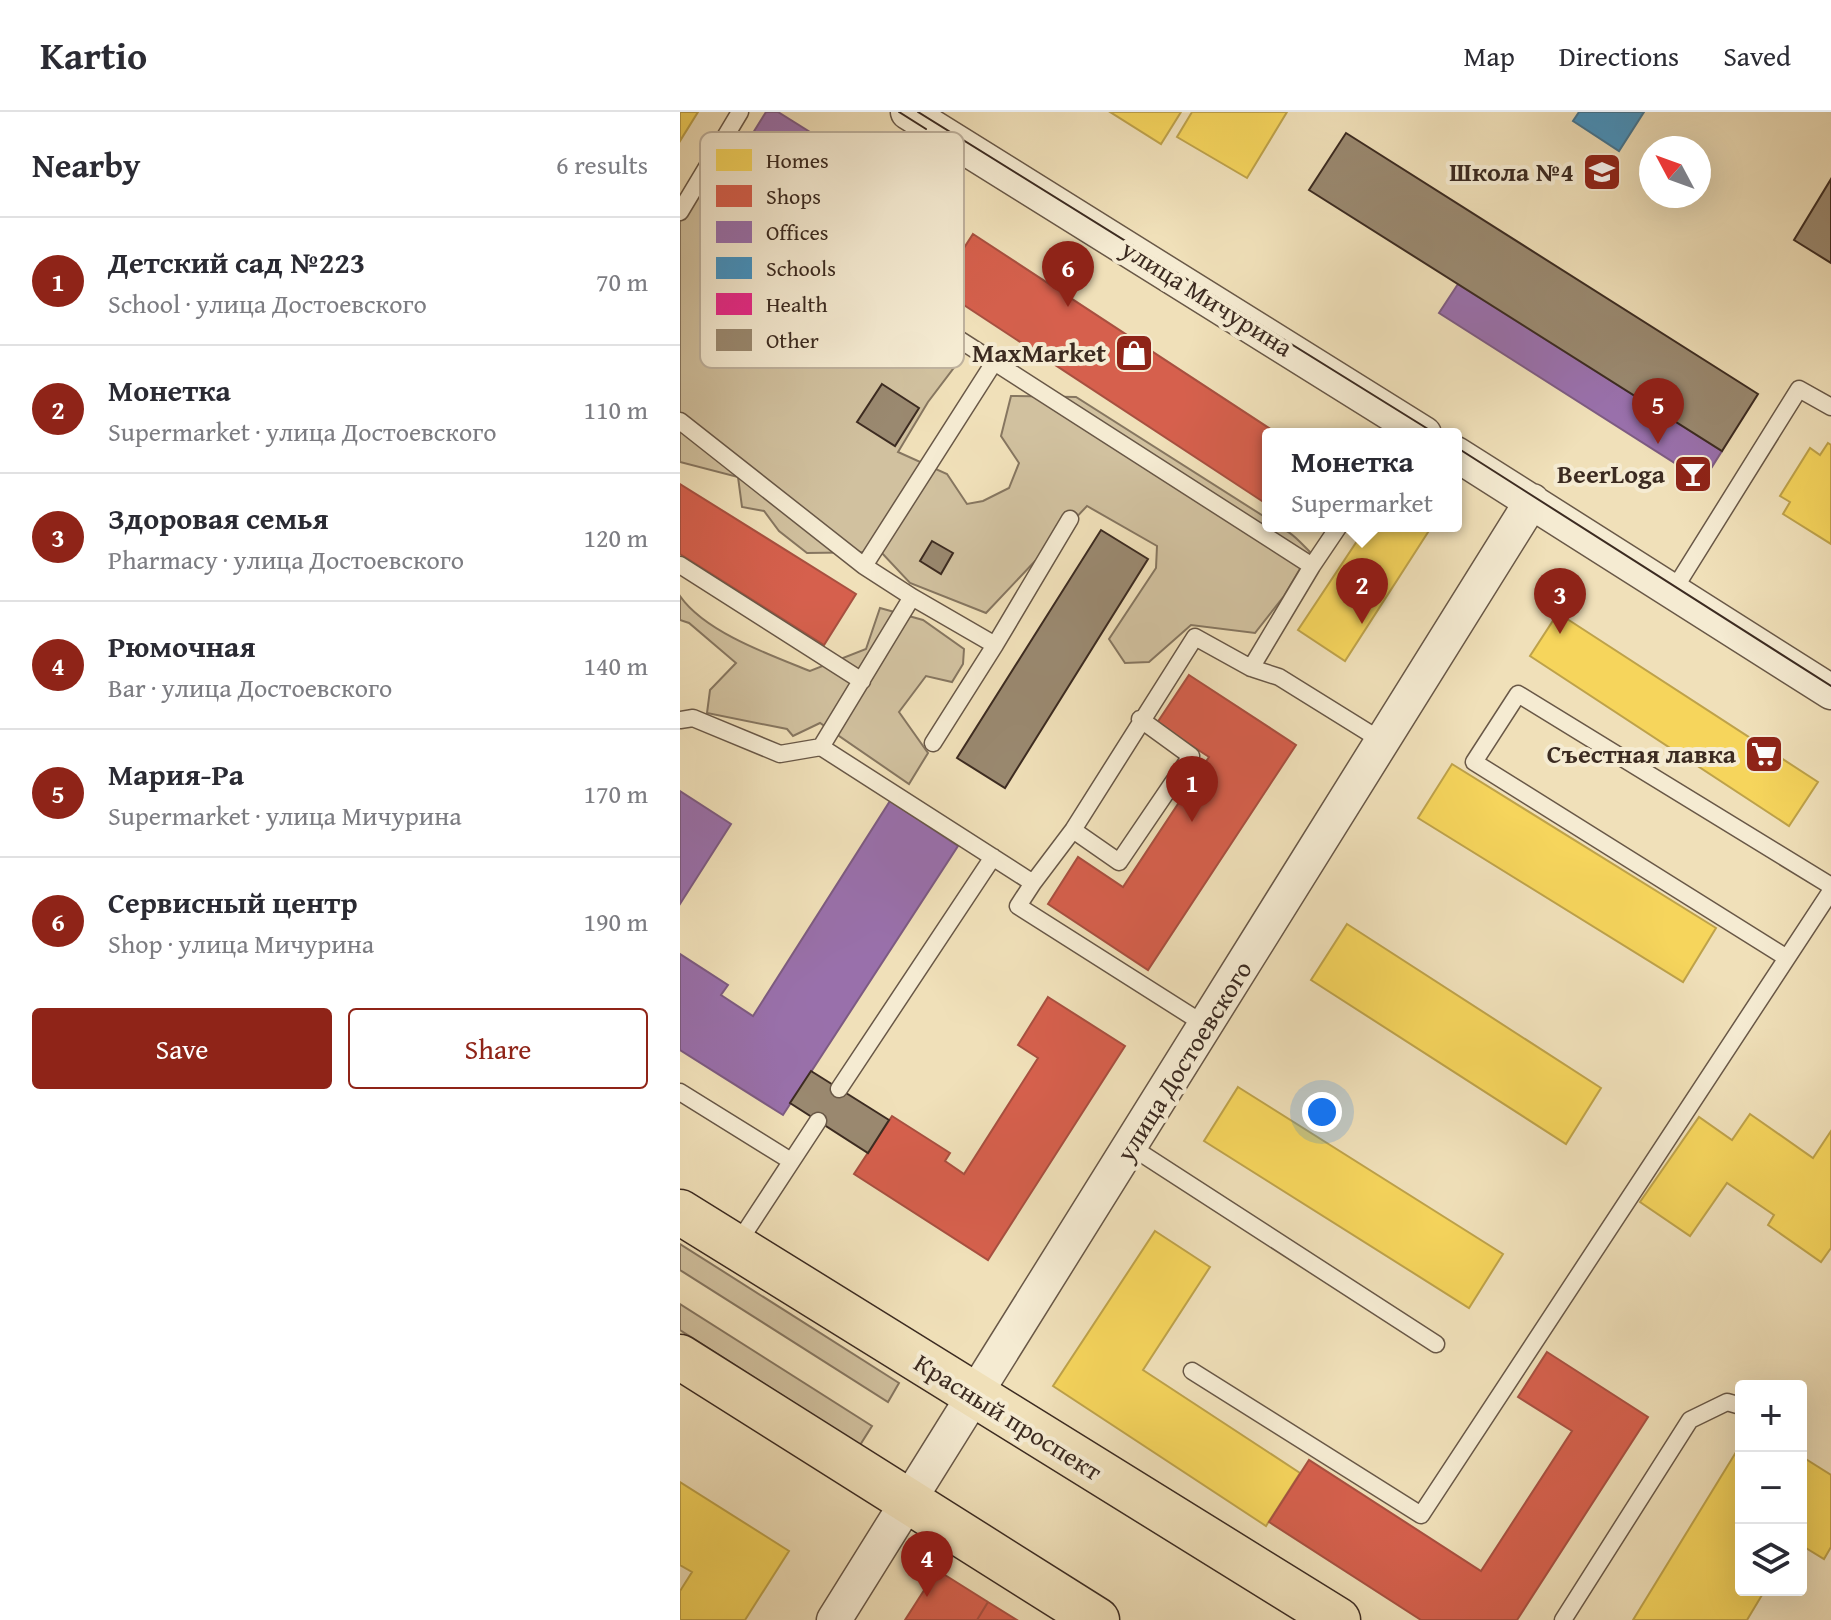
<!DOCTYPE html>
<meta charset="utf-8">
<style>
body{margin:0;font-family:"Gentium Book Plus",serif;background:#f7f7f7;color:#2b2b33}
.controls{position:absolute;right:24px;bottom:24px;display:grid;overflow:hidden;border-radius:8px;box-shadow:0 8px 32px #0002}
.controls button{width:72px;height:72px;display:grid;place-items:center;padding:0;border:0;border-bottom:2px solid #e1e1e2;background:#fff;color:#2b2b33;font:40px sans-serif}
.compass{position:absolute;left:959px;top:24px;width:72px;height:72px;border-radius:50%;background:#fff;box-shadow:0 8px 32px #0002;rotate:311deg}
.you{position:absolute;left:642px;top:1000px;width:28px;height:28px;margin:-20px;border:6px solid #fff;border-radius:50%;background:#1a73e8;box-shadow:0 0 0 12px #1a73e833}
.badge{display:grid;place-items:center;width:52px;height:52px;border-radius:50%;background:#8f2418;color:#fff;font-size:26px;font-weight:700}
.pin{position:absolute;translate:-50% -66px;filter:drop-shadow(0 2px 4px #0008)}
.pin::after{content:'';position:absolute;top:42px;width:28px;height:24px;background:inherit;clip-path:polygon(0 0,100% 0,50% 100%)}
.popup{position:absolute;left:582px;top:316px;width:200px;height:104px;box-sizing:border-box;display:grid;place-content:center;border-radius:8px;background:#fff;filter:drop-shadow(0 2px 6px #0005);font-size:26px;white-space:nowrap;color:#7c7c81}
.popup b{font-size:30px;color:#2b2b33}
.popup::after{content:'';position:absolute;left:50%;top:100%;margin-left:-16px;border:16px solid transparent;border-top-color:#fff}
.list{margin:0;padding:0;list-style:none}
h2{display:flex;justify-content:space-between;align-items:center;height:104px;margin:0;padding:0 32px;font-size:34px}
h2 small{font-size:26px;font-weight:400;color:#7c7c81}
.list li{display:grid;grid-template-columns:52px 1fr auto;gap:24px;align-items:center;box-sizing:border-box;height:128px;padding:0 32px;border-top:2px solid #e1e1e2}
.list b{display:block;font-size:30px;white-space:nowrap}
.list p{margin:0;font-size:26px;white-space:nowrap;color:#7c7c81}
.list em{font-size:26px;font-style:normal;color:#7c7c81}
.actions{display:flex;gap:16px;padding:24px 32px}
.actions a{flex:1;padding:18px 0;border:2px solid #8f2418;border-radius:8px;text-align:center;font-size:28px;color:#8f2418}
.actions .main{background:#8f2418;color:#fff}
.icon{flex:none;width:44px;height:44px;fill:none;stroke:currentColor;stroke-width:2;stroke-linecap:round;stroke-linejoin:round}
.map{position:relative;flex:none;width:1151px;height:1508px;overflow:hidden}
header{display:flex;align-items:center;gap:48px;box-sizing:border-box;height:112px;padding:0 40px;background:#fff;border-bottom:2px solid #e1e1e2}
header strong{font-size:38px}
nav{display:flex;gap:44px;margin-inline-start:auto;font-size:28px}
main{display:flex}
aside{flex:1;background:#fff}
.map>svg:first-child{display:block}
.green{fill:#d1c19f;stroke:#867660;stroke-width:2}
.homes{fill:#f6d55c;stroke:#bea24a;stroke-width:2}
.shops{fill:#d6604d;stroke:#a85040;stroke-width:2}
.offices{fill:#9970ab;stroke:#7d5b82;stroke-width:2}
.schools{fill:#4393c3;stroke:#417492;stroke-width:2}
.health{fill:#e7298a;stroke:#b42a6a;stroke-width:2}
.building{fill:#9a8970;stroke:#3c2b21;stroke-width:2}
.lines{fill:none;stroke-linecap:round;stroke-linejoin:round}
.lane-casing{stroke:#695847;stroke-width:19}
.street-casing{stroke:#695847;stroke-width:37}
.primary-casing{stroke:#3c2b21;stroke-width:47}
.lane{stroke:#f5ebd2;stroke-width:16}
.street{stroke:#f5ebd2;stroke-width:34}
.primary{stroke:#f0e0b9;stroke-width:44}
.tram{stroke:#3c2b21;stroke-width:2}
.labels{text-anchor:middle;stroke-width:8;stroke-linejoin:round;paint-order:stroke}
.poi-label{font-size:26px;font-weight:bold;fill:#3c2b21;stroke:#f5ebd2;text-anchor:end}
.street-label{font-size:26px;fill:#3c2b21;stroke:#f5ebd2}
.key{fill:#f5ebd2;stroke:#beb19d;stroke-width:2}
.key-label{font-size:22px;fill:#3c2b21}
</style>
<header>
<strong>Kartio</strong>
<nav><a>Map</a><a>Directions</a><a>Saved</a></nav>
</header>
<main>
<aside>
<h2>Nearby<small>6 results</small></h2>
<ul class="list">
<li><span class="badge">1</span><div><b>Детский сад №223</b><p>School · улица Достоевского</p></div><em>70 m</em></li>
<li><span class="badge">2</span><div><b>Монетка</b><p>Supermarket · улица Достоевского</p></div><em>110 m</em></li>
<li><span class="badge">3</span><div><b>Здоровая семья</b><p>Pharmacy · улица Достоевского</p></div><em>120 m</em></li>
<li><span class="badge">4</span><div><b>Рюмочная</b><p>Bar · улица Достоевского</p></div><em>140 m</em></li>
<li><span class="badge">5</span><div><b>Мария-Ра</b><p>Supermarket · улица Мичурина</p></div><em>170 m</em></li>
<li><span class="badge">6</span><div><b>Сервисный центр</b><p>Shop · улица Мичурина</p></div><em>190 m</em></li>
</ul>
<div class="actions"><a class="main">Save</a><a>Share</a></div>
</aside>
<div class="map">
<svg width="1151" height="1508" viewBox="0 0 1151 1508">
<rect width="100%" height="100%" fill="#f0e0b9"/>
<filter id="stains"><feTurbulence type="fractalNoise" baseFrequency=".0025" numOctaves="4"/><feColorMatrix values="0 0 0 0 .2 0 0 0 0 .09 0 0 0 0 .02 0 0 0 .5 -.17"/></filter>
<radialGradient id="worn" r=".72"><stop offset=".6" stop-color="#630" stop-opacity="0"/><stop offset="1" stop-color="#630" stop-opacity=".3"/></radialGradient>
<path class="green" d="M 28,70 L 56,77 L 132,131 L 156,115 L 184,138 L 187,169 C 227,165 256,200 285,224 L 282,245 L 248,290 L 218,340 L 267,362 L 287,392 L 303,389 L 329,376 L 339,351 L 321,324 L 331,284 L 396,285 L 588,407 L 588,414 C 607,414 617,427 630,440 L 604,484 L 575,521 L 511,513 L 469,550 L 445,551 L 429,527 L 476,456 L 477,434 L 407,394 L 306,501 L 230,471 L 201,440 L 127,441 L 99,419 L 84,399 L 62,395 L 58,365 L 0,350 L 0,107 Z
M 0,484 C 25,520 90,543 130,559 L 186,537 L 200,496 L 243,508 L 284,537 L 283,552 L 272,570 L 246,564 L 219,600 L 248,641 L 229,672 L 140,611 L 113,624 L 107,617 L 27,601 L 30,578 L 56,551 L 9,511 L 0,508 Z
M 0,1132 L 219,1271 L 208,1290 L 0,1158 Z
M 0,1192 L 192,1314 L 180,1333 L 0,1218 Z"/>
<path class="homes" d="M 0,0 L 18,0 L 0,29 Z
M 430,0 L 501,0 L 481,32 Z
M 512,0 L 607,0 L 567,66 L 497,25 Z
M 1148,331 L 1151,333 L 1151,432 L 1103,402 L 1110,390 L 1100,384 L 1130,336 L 1140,343 Z
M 687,414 L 752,414 L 665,549 L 618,518 Z
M 878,501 L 1138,670 L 1109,714 L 850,544 Z
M 772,652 L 1036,816 L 1003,870 L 738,706 Z
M 667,812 L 921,976 L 886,1032 L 631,868 Z
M 558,975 L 823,1142 L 789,1196 L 524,1029 Z
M 1070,1002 L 1133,1046 L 1151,1019 L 1151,1136 L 1141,1150 L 1088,1113 L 1094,1103 L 1047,1071 L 1010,1124 L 960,1090 L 1019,1005 L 1052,1028 Z
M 475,1119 L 530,1155 L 463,1258 L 620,1361 L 586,1414 L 373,1274 Z
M 1061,1332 L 1061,1478 L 1085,1478 L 1067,1508 L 953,1508 Z
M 1121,1344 L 1151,1363 L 1151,1435 L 1144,1447 L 1121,1433 Z
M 0,1370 L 109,1439 L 65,1508 L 0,1508 L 0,1479 L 12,1460 L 0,1453 Z"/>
<path class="shops" d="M 293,122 L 598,322 L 588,322 L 588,393 L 258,176 Z
M 0,372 L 176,482 L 144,533 L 0,442 Z
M 509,563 L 616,633 L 468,858 L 368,792 L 398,745 L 443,775 L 529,645 L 477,611 Z
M 368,885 L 445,934 L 308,1148 L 174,1062 L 212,1004 L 270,1041 L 265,1049 L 284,1062 L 358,946 L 338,933 Z
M 867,1240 L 968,1305 L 837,1508 L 741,1508 L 589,1410 L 629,1348 L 801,1459 L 892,1319 L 838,1285 Z
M 257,1458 L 308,1490 L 297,1508 L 225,1508 Z
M 308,1490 L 337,1508 L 297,1508 Z"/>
<path class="offices" d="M 86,0 L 98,0 L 146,30 L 107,90 L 64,62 L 79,37 L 68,29 Z
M 778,172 L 1042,339 L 1023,369 L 759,201 Z
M 0,679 L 51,712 L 0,792 Z
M 210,689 L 278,734 L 103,1003 L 0,938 L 0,842 L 48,873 L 41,883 L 73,904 Z"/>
<path class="schools" d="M 899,0 L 964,0 L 939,39 L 893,9 Z"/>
<path class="health" d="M 181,37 L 270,92 L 233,152 L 144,97 Z"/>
<path class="building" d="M 666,21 L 1078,282 L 1042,339 L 629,78 Z
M 1151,67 L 1151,151 L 1114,128 Z
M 57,102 L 127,144 L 102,185 L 33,143 Z
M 202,272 L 239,296 L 215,334 L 177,310 Z
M 421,418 L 468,447 L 325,676 L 277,646 Z
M 252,429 L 273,441 L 261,462 L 240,449 Z
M 131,959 L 209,1008 L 188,1041 L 110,991 Z"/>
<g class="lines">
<g class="lane-casing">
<path id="lane" d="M 0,100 L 60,0
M 235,199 L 632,454 L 659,414
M 0,309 L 184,454 L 232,485 L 141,635 L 353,771 L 338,794 L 527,914
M 0,453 L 182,569
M 184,454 L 313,252
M 632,454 L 571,556 L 599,565 L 702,629
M 993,479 L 1119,277 L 1151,295
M 232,485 L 315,533 L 253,631
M 315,533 L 390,407
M 0,608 L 13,606 L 100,642 L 141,635
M 393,718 L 439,750 L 511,644 L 460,607
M 353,771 L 393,718 L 515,525 L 571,556
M 1107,846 L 794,650 L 838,582 L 1151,774
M 159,977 L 313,745
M 0,980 L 111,1049
M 450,1034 L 756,1232
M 56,1134 L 138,1009
M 512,1259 L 741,1403 L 1151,779
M 883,1508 L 1010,1308 L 1047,1290 L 1061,1294"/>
</g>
<g class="street-casing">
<path id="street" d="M 228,0 L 744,322
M 776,342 L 1151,580
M 154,1508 L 852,389"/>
</g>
<g class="primary-casing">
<path id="primary" d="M 0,1100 L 658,1508
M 0,1245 L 417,1508"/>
</g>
<use href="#lane" class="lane"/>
<use href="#street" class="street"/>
<use href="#primary" class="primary"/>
<path class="tram" d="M 219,0 L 246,17
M 238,0 L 756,322
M 776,335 L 1151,574"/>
</g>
<defs>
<g id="school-square" transform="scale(2)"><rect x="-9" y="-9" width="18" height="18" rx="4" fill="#8f2418" stroke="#f5ebd2"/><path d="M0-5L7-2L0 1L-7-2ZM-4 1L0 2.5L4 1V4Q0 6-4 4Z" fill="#fff"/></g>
<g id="shop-square" transform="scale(2)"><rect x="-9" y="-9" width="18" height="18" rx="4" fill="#8f2418" stroke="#f5ebd2"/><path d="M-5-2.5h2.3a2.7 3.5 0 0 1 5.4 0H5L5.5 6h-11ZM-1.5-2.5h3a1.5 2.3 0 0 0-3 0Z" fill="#fff"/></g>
<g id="bar-square" transform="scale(2)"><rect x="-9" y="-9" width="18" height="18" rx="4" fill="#8f2418" stroke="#f5ebd2"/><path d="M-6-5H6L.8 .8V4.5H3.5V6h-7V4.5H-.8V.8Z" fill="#fff"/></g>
<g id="supermarket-square" transform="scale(2)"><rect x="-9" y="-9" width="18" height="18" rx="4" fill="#8f2418" stroke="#f5ebd2"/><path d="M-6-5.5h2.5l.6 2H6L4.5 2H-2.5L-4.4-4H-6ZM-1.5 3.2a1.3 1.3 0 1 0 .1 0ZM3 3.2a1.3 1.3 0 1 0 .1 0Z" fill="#fff"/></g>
</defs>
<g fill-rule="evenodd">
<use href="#school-square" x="922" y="60"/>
<use href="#shop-square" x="454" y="241"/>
<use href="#bar-square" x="1013" y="362"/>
<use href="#supermarket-square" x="1084" y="642"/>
</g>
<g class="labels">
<g class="poi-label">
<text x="894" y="69">Школа №4</text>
<text x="426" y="250">MaxMarket</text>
<text x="985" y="371">BeerLoga</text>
<text x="1056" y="651">Съестная лавка</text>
</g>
<g class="street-label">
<text transform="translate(527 186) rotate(32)" y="9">улица Мичурина</text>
<text transform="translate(504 949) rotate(-58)" y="9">улица Достоевского</text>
<text transform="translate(328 1305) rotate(32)" y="9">Красный проспект</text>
</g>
</g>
<rect x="20" y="20" width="264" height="236" rx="12" class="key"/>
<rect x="36" y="37" width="36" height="22" fill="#f6d55c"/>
<rect x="36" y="73" width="36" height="22" fill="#d6604d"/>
<rect x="36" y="109" width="36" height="22" fill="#9970ab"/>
<rect x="36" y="145" width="36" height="22" fill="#4393c3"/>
<rect x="36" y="181" width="36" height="22" fill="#e7298a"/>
<rect x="36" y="217" width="36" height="22" fill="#9a8970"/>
<g class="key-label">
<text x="86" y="56">Homes</text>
<text x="86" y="92">Shops</text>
<text x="86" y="128">Offices</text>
<text x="86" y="164">Schools</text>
<text x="86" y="200">Health</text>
<text x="86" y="236">Other</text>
</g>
<rect width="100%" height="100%" filter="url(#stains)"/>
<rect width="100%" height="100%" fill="url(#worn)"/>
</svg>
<div class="controls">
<button>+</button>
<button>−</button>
<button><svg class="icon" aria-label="layers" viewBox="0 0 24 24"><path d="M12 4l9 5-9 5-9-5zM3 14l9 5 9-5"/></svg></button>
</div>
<svg class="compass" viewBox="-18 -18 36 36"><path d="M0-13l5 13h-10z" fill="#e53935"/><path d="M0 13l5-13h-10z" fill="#7c7c81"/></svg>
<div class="you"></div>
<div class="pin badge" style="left:512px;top:710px">1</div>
<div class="pin badge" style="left:682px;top:512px">2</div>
<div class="popup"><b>Монетка</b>Supermarket</div>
<div class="pin badge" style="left:880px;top:522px">3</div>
<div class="pin badge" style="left:247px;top:1485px">4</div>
<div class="pin badge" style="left:978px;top:332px">5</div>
<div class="pin badge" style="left:388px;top:195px">6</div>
</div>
</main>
